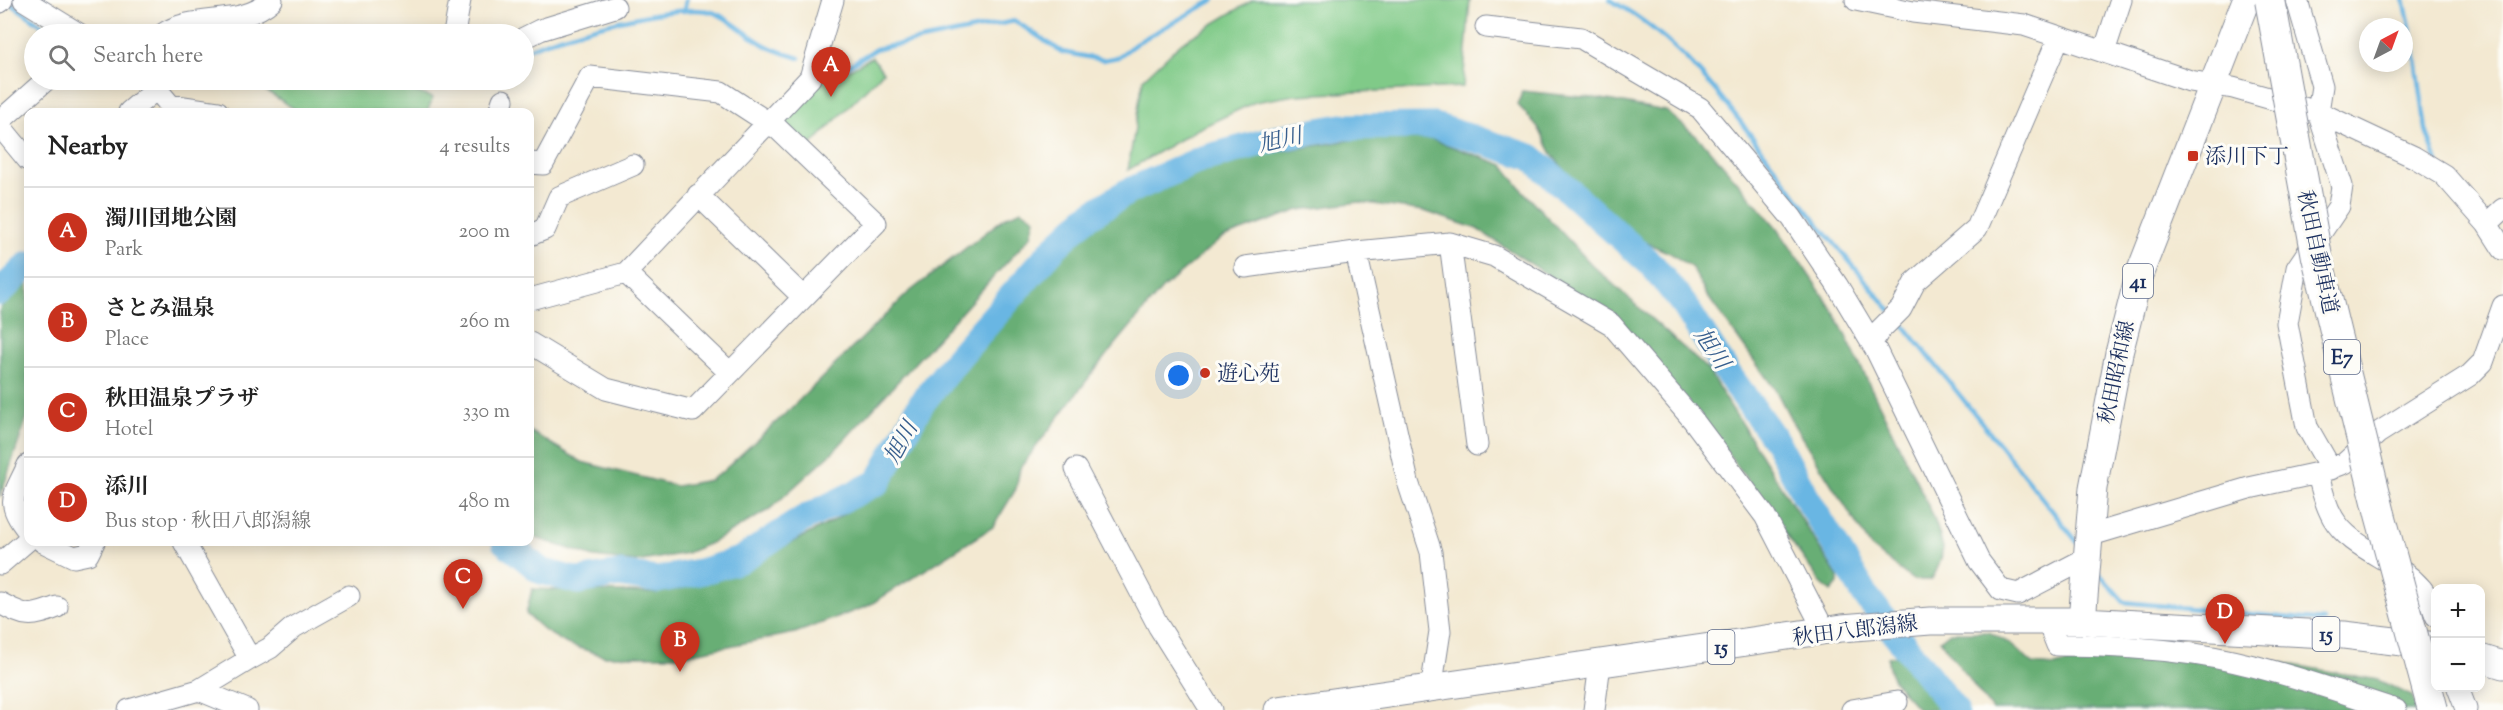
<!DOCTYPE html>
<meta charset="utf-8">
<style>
body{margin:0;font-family:"Sorts Mill Goudy","Noto Serif JP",serif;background:#f6f6f6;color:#222}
.controls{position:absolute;right:18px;bottom:18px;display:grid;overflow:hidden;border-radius:12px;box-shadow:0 3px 15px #0003}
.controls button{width:54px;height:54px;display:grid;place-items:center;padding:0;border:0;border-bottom:2px solid #e0e0e0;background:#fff;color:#222;font:30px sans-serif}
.compass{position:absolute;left:2359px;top:18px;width:54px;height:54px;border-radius:50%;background:#fff;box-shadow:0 3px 15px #0003;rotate:41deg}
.you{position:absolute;left:1179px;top:376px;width:21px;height:21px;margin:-15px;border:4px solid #fff;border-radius:50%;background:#1a73e8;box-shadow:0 0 0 9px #1a73e833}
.badge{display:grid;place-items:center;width:39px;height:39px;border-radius:50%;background:#c8321e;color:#fff;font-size:20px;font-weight:700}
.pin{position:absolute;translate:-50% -50px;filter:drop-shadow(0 2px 3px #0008)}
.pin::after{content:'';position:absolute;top:32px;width:21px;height:18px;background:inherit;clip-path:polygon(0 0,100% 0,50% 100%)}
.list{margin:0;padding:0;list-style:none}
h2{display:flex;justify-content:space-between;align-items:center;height:78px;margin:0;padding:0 24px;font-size:26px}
h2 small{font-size:20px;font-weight:400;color:#767676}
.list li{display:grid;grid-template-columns:39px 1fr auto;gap:18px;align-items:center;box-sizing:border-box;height:90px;padding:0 24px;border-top:2px solid #e0e0e0}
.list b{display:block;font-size:22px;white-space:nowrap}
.list p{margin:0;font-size:20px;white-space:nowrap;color:#767676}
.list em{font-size:20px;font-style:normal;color:#767676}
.icon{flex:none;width:33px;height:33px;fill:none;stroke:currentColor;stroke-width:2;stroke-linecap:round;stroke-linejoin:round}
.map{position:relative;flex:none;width:2503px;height:710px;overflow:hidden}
.search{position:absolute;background:#fff;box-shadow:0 3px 15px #0003;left:24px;top:24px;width:510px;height:66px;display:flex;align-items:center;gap:15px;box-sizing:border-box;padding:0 21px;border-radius:33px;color:#767676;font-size:22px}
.panel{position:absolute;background:#fff;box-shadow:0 3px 15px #0003;left:24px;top:108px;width:510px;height:438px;border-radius:12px}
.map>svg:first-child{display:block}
.green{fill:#80ca88;stroke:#4e7c73;stroke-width:1.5}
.forest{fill:#68ae74;stroke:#426e69;stroke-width:1.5}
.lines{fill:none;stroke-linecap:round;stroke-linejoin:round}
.stream{stroke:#69b6e3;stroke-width:4.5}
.river{stroke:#69b6e3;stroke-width:27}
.minor-casing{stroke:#878c98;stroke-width:23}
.major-casing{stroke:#878c98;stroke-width:29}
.minor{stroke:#fff;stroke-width:21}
.major{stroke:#fff;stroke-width:27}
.highway-bridge-casing{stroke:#878c98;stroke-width:32;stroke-linecap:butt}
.highway-bridge{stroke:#fff;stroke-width:30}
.poi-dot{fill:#c8321e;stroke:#fdfcf7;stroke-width:2}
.labels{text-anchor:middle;stroke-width:6;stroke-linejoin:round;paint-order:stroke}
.shield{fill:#fdfcf7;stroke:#5f6c8c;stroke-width:1.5}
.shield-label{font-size:20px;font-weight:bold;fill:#1b2f5e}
.poi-label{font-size:21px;fill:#1b2f5e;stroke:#fdfcf7;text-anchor:start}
.street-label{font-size:21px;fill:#1b2f5e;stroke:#fdfcf7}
.water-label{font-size:22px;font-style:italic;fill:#365e8d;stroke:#fdfcf7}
</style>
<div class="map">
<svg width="2503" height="710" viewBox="0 0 2503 710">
<rect width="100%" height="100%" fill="#fdfcf7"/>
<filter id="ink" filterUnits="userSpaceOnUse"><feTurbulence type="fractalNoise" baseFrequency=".0167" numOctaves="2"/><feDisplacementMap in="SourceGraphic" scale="12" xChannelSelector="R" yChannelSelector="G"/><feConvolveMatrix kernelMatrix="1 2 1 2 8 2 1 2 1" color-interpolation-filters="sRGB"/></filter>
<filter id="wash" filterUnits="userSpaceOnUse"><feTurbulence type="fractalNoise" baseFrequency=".008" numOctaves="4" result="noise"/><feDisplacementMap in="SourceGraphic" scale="24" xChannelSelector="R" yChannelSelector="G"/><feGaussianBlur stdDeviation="1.35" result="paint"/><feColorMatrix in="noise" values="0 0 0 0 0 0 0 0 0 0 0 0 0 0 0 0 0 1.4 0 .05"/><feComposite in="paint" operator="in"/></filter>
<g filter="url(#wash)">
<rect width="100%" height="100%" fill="#f3e9d2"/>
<path class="green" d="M 1253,0 L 1470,0 L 1463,87 L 1295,95 L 1255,102 L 1196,130 L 1128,170 L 1143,79 L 1181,43 Z
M 872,57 L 883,72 L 811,145 L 807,145 L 786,126 L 787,115 L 822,71 L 847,71 Z
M 239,80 L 383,80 L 433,98 L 427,112 L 299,112 L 265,90 Z"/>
<path class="forest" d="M 1522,91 L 1602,99 L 1666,111 L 1703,142 L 1778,229 L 1834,312 L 1932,513 C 1942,541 1949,553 1931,580 L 1913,580 L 1871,547 L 1794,425 L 1776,391 L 1706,294 L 1692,268 L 1670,253 L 1637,239 L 1581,190 L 1553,156 L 1538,127 L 1518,105 Z
M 1357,139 L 1431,139 L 1503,165 L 1523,191 L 1592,265 L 1707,369 L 1838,577 L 1838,584 L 1831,592 L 1821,583 L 1722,445 L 1613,317 L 1477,229 L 1424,211 L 1359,202 L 1299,210 L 1222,238 L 1162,289 L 1100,363 L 1020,468 L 1016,489 L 993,527 L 868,606 L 795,633 L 679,656 L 604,656 L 567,644 L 545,631 L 526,614 L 532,589 L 655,593 L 684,588 L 746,566 L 833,521 L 878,490 L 948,385 L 1067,247 L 1097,219 L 1200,169 L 1251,156 Z
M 1022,210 L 1035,219 L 1031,236 L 836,449 L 769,510 L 713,542 L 687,553 L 636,562 L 594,557 L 530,536 L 530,431 L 582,462 L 676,486 L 710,480 L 723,471 L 786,413 L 908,293 L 1007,216 Z
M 28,276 L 28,415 L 0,497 L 0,308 Z
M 1950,632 L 1989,632 L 2009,643 L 2033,664 L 2055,666 L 2089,657 L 2259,659 L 2378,680 L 2412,696 L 2417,710 L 1992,710 L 1940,640 Z
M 1896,655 L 1943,710 L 1919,710 C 1905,693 1887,680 1888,657 Z"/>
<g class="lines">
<path class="stream" d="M 1610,0 C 1691,44 1743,126 1797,197 C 1827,236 1859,272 1890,310
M 2404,0 L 2414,44 L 2426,130 L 2437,162
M 7,1 L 54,34
M 684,11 L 686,0
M 524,51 C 555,35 683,0 715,13 C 732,20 748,36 765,45 C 775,51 788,54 799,58
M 824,66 L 846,67 L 876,49 L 1015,21 L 1062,52 L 1103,60 L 1118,57 L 1138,42 L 1214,0
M 422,80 L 442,84 L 458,80
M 1898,318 L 2078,543
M 2096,570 L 2124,602 L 2324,621"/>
<path class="river" d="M 0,292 L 28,265
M 505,542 L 541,571 L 578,581 L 619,574 L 657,580 L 704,571 L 740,560 L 803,519 L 878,482 L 921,404 L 960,355 L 1053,249 L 1086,218 L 1127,192 L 1202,159 L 1283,137 L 1342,127 L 1435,126 L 1531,157 L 1653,266 L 1685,306 L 1724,368 L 1778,444 L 1805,495 L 1866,596 L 1955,710"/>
</g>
</g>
<g filter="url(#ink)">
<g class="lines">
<g class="minor-casing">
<path id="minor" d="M 24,0 L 79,34
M 1856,0 L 1913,12 L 2024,25 L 2190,81 L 2233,88 L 2318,112 L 2414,157 L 2444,175 L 2487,224 L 2503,249
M 2297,0 L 2322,86 L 2318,112 L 2342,186 L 2339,206 L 2297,268 L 2287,323 L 2307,427 L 2331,469
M 0,2 L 2,0
M 1486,27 L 1581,38 L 1700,108 L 1792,218 L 1837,285 L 1876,350 L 1979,561 L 2001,590 L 2018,594 L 2085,559
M 163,34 C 196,12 240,29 272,0
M 454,34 L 460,0
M 524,38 L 540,30 L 615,7
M 2104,52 L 2121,0
M 149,80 L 170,105 L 218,112
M 129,112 L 156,89
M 499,112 L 503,100
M 0,121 L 46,80
M 0,126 L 28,160
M 530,163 L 543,164 L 590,77 L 721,92 L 778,129 L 876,223 L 693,411 L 606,389 L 530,343
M 698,195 L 803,297
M 2487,224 L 2503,209
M 530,235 L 545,229 L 559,197 L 633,165
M 1450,243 L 1477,445
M 1356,252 L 1450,243 L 1494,256 L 1611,324 L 1693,420 L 1765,516 L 1825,632
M 1245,267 L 1356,252 L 1408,482 L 1431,552 L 1440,631 L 1431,690
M 626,273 L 729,372
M 530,299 L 626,273 L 810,78 L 833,0
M 1872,343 L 1879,331 L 1901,309 L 1915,282 L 1977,228 L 2059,37
M 28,465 C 14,496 4,502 28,531
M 1076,469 L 1159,627 L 1211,710
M 2318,473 C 2321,488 2325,504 2333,518 C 2356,558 2421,562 2436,616
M 2088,536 L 2249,488 L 2318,473 L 2345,463 L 2378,433 L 2470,375 L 2483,362 L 2503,306
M 43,542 L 74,557 L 88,554 L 94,542
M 0,564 L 28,540
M 0,603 C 26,617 30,618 57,607
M 2047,620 L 2057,645 C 2102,645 2148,648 2194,654 C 2262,664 2331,689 2396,710
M 250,659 L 270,648 L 294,627 L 349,596
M 2458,688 L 2466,709
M 199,690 L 247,710
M 129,710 L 199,690 L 250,659 L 184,542
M 1594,710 L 1600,664
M 1852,710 L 1897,702"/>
</g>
<g class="major-casing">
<path id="major" d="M 2082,621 L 2093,488 L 2119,353 L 2139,275 L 2246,0
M 2480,658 L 2503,665
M 1278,710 L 1842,628 L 1930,621 L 2082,621 L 2344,635 L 2436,646"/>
</g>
<use href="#minor" class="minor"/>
<use href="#major" class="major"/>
<g class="highway-bridge-casing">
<path id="highway-bridge" d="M 2270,0 L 2317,257 L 2380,514 L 2433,710"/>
</g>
<use href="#highway-bridge" class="highway-bridge"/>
</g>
</g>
<g class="poi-dot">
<rect x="2187" y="150" width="12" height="12" rx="3"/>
<circle cx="1205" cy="373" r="6"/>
</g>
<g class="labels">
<g class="shield">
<rect x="2123" y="264" width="30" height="34" rx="4.5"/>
<rect x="2324" y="340" width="36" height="34" rx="4.5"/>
<rect x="2312.5" y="617" width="27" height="34" rx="4.5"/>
<rect x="1707.5" y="630" width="27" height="34" rx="4.5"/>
</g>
<g class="shield-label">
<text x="2138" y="288">41</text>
<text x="2342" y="364">E7</text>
<text x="2326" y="641">15</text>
<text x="1721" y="654">15</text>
</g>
<g class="poi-label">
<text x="2205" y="163">添川下丁</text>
<text x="1217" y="380">遊心苑</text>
</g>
<g class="street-label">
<text transform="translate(2318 252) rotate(78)" y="7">秋田自動車道</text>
<text transform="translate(2116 372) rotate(-78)" y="7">秋田昭和線</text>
<text transform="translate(1855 630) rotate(-7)" y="7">秋田八郎潟線</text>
</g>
<g class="water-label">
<text transform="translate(1280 139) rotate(-13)" y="8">旭川</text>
<text transform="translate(1713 348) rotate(56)" y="8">旭川</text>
<text transform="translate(900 442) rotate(-61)" y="8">旭川</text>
</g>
</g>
</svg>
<div class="controls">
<button>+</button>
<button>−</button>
</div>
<svg class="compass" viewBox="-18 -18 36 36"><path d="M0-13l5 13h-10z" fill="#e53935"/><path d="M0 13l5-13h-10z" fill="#767676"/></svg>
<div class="you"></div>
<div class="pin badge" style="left:831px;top:97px">A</div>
<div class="pin badge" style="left:680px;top:672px">B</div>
<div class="pin badge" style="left:463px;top:609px">C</div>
<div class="pin badge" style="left:2225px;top:644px">D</div>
<div class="search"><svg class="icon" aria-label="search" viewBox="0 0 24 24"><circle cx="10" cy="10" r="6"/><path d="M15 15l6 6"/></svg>Search here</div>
<section class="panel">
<h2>Nearby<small>4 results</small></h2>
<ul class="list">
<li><span class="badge">A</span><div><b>濁川団地公園</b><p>Park</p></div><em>200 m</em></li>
<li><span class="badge">B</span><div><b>さとみ温泉</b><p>Place</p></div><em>260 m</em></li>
<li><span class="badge">C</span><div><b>秋田温泉プラザ</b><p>Hotel</p></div><em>330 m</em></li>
<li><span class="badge">D</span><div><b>添川</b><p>Bus stop · 秋田八郎潟線</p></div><em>480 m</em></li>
</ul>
</section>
</div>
